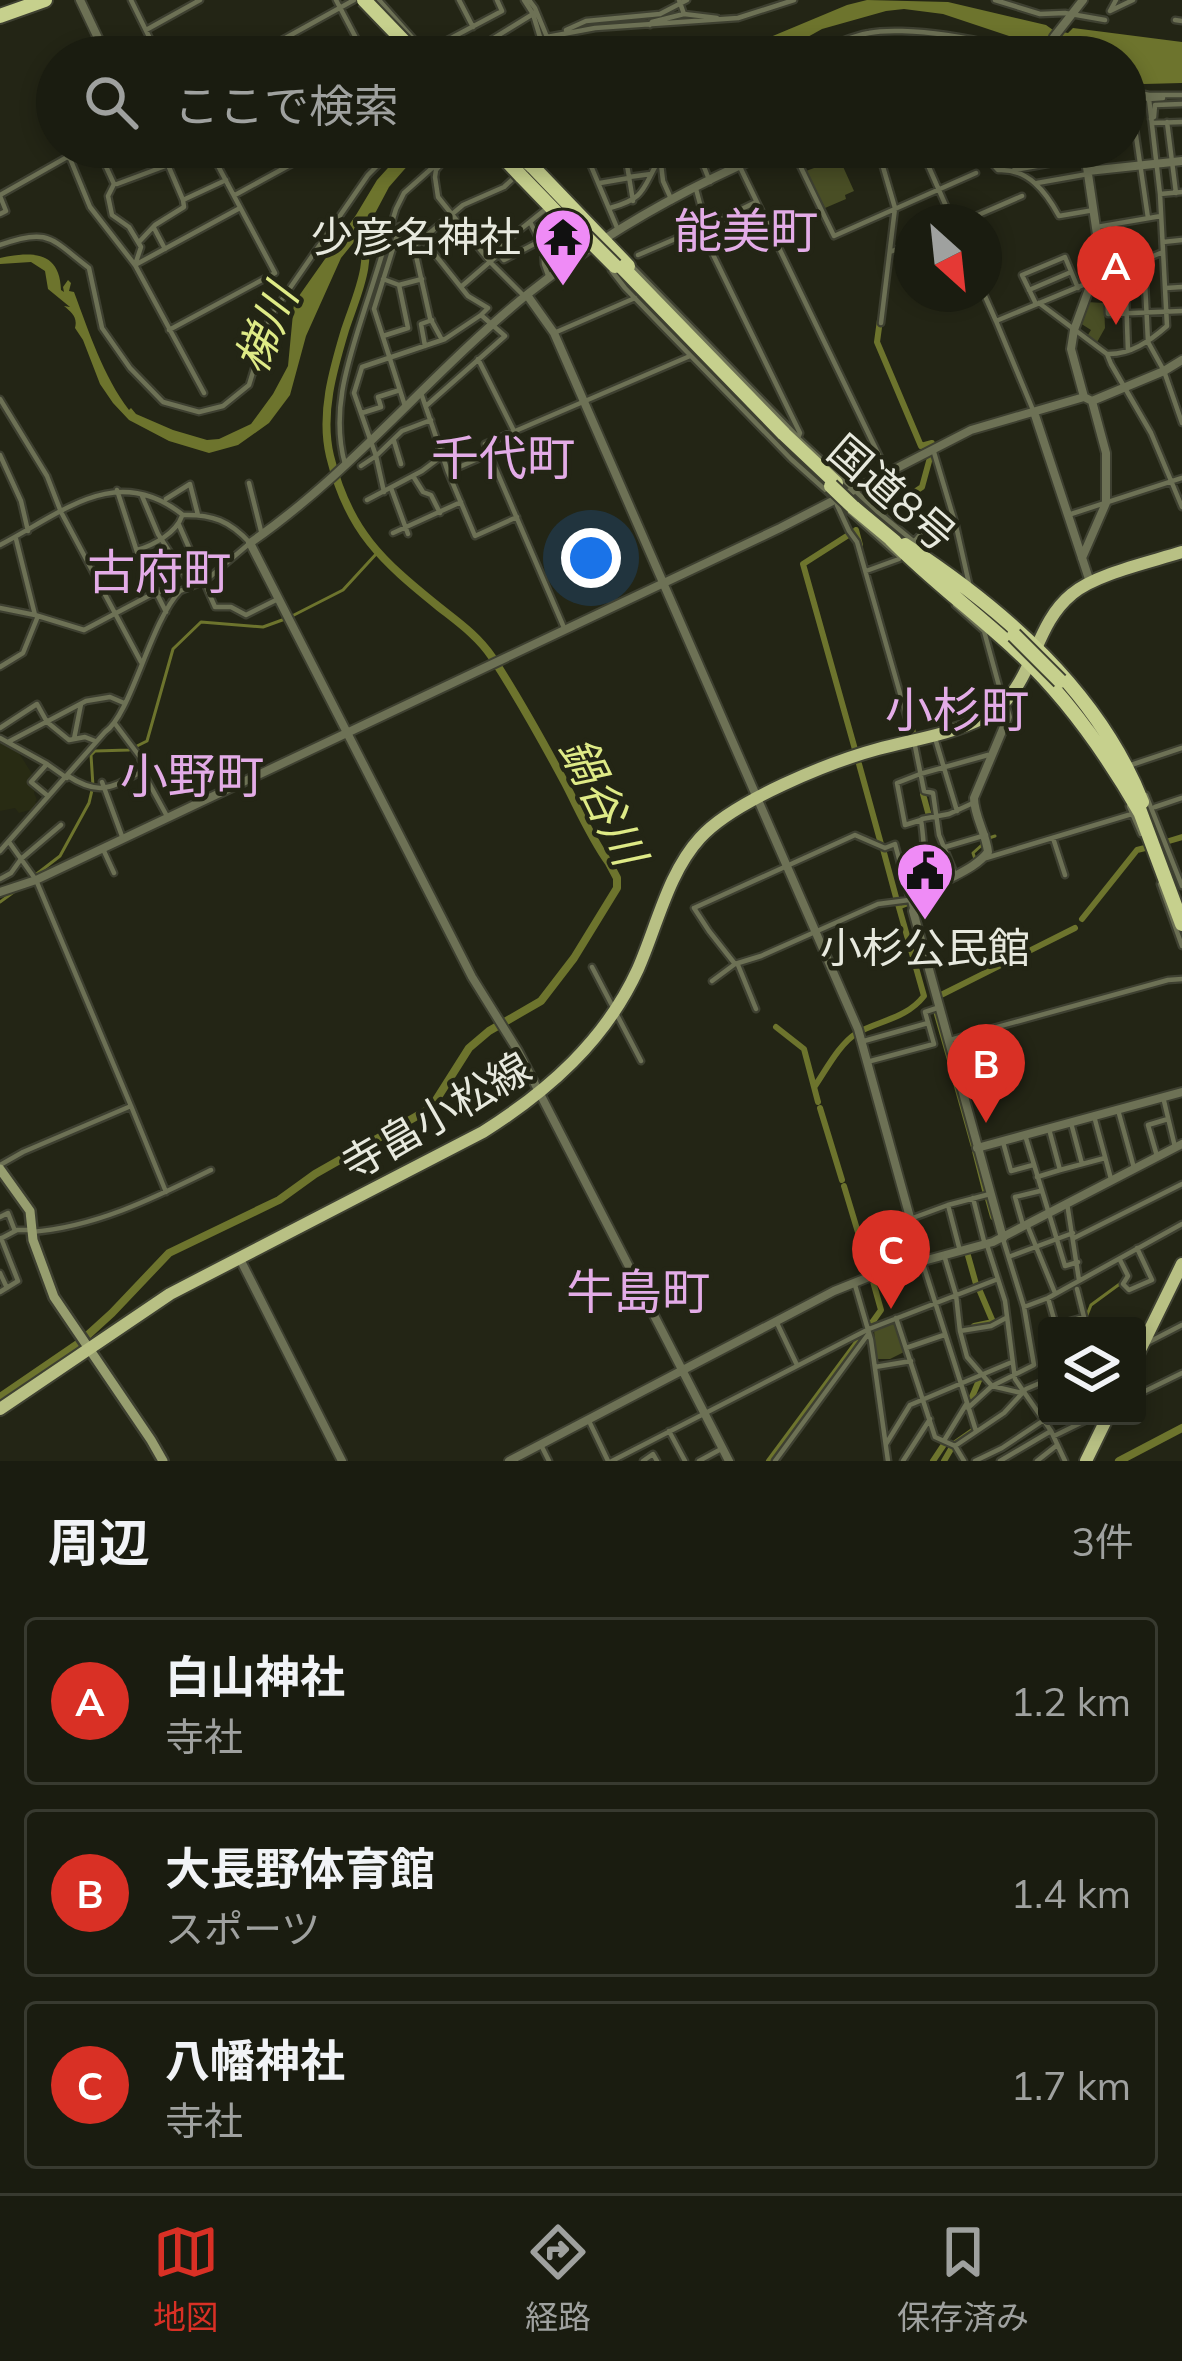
<!DOCTYPE html>
<html lang="ja">
<meta charset="utf-8">
<style>
body{margin:0;font-family:Mulish,"Noto Sans JP",sans-serif;background:#27291e;color:#f1f3f6}
.controls{position:absolute;right:36px;bottom:36px;display:grid;overflow:hidden;border-radius:12px;box-shadow:0 6px 18px #0003}
.controls button{width:108px;height:108px;display:grid;place-items:center;padding:0;border:0;border-bottom:3px solid #383a30;background:#1a1c10;color:#f1f3f6;font:60px sans-serif}
.compass{position:absolute;left:894px;top:204px;width:108px;height:108px;border-radius:50%;background:#1a1c10;box-shadow:0 6px 18px #0003;rotate:153deg}
.you{position:absolute;left:591px;top:558px;width:42px;height:42px;margin:-30px;border:9px solid #fff;border-radius:50%;background:#1a73e8;box-shadow:0 0 0 18px #1a73e833}
.badge{display:grid;place-items:center;width:78px;height:78px;border-radius:50%;background:#d93025;color:#fff;font-size:39px;font-weight:700}
.pin{position:absolute;translate:-50% -99px;filter:drop-shadow(0 3px 6px #0008)}
.pin::after{content:'';position:absolute;top:63px;width:42px;height:36px;background:inherit;clip-path:polygon(0 0,100% 0,50% 100%)}
.list{margin:0;padding:0;list-style:none}
h2{display:flex;justify-content:space-between;align-items:center;height:156px;margin:0;padding:0 48px;font-size:51px}
h2 small{font-size:39px;font-weight:400;color:#9fa19f}
.list li{display:grid;grid-template-columns:78px 1fr auto;gap:36px;align-items:center;box-sizing:border-box;height:168px;margin:0 24px 24px;padding:0 24px;border:3px solid #383a30;border-radius:12px}
.list b{display:block;font-size:45px;white-space:nowrap}
.list p{margin:0;font-size:39px;white-space:nowrap;color:#9fa19f}
.list em{font-size:39px;font-style:normal;color:#9fa19f}
.icon{flex:none;width:66px;height:66px;fill:none;stroke:currentColor;stroke-width:2;stroke-linecap:round;stroke-linejoin:round}
.map{position:relative;flex:none;width:1182px;height:1461px;overflow:hidden}
.search{position:absolute;background:#1a1c10;box-shadow:0 6px 18px #0003;left:36px;right:36px;top:36px;height:132px;display:flex;align-items:center;gap:30px;box-sizing:border-box;padding:0 42px;border-radius:66px;color:#9fa19f;font-size:45px}
.sheet{height:732px;background:#1a1c10}
nav{display:flex;justify-content:space-around;align-items:center;box-sizing:border-box;height:168px;border-top:3px solid #383a30;background:#1a1c10;font-size:33px;color:#9fa19f}
nav a{display:grid;justify-items:center;gap:6px}
nav .on{color:#d93025}
.map>svg:first-child{display:block}
.built{fill:#282b13}
.green{fill:#494e25}
.water{fill:#6d742d}
.lines{fill:none;stroke-linecap:round;stroke-linejoin:round}
.stream{stroke:#6d742d;stroke-width:3}
.canal{stroke:#6d742d;stroke-width:6}
.river{stroke:#6d742d;stroke-width:8}
.minor-casing{stroke:#3e4031;stroke-width:9}
.tertiary-casing{stroke:#3e4031;stroke-width:12}
.secondary-casing{stroke:#3e4031;stroke-width:14}
.primary-casing{stroke:#3e4031;stroke-width:16}
.trunk-casing{stroke:#3e4031;stroke-width:18}
.minor{stroke:#6d7155;stroke-width:4.5}
.tertiary{stroke:#6d7155;stroke-width:8}
.secondary{stroke:#979e6f;stroke-width:9}
.primary{stroke:#b8c084;stroke-width:12}
.trunk{stroke:#c6d08d;stroke-width:14}
.trunk-bridge-casing{stroke:#3e4031;stroke-width:18;stroke-linecap:butt}
.trunk-bridge{stroke:#c6d08d;stroke-width:14}
.labels{text-anchor:middle;stroke-width:9;stroke-linejoin:round;paint-order:stroke}
.poi-label{font-size:42px;fill:#e7e9de;stroke:#232515;text-anchor:end}
.street-label{font-size:42px;fill:#e7e9de;stroke:#232515}
.water-label{font-size:45px;font-style:italic;fill:#deea86;stroke:#232515}
.quarter-label{font-size:48px;fill:#e3ace7;stroke:#232515}
</style>
<div class="map">
<svg width="1182" height="1461" viewBox="0 0 1182 1461">
<rect width="100%" height="100%" fill="#232515"/>
<path class="built" d="M 0,739 L 17,750 L 34,777 L 30,782 L 36,788 L 34,793 L 37,800 L 35,802 L 38,804 L 33,814 L 29,810 L 19,813 L 15,808 L 0,811 Z"/>
<path class="green" d="M 836,151 L 854,191 L 845,195 L 846,199 L 825,208 L 806,171 L 814,168 L 812,162 Z
M 1087,302 L 1104,303 L 1105,328 L 1096,344 L 1086,338 L 1091,330 L 1080,323 Z
M 894,1322 L 904,1352 L 890,1359 L 876,1359 L 874,1329 Z"/>
<path class="water" d="M 867,0 L 948,2 L 1046,25 L 1053,30 L 1068,33 L 1073,28 L 1182,42 L 1182,83 L 1144,84 L 1125,77 L 1125,57 L 1057,57 L 1042,47 L 943,14 L 904,9 L 886,11 L 822,29 L 772,57 L 711,57 L 761,41 L 847,5 Z
M 576,46 L 605,48 L 643,57 L 541,57 Z
M 407,147 L 424,147 L 389,187 L 371,221 L 341,258 L 306,336 L 290,395 L 269,423 L 238,445 L 209,453 L 169,441 L 129,420 L 113,403 L 100,384 L 83,340 L 75,328 C 78,317 71,312 64,306 L 70,307 L 48,289 L 45,271 L 31,262 L 0,264 L 0,258 C 32,251 60,251 61,290 L 64,292 L 63,287 L 68,280 L 71,283 L 69,291 L 74,292 C 89,332 103,376 129,410 L 131,408 L 136,414 L 173,430 L 207,440 L 219,439 L 251,424 L 273,394 L 288,366 L 294,303 L 356,215 L 377,180 Z"/>
<g class="lines">
<path class="stream" d="M 292,616 L 343,590 L 377,553
M 989,838 L 995,836
M 975,859 L 973,853 L 983,844
M 34,876 L 60,856 L 89,803 L 93,786 L 91,755 L 95,751 L 129,750 L 147,741 L 173,649 L 201,622 L 263,627 L 285,619
M 0,902 L 15,891
M 899,908 L 909,904
M 1087,1315 L 1091,1305 L 1121,1283"/>
<path class="canal" d="M 875,147 L 881,162
M 880,320 L 877,342 L 921,446 L 932,443
M 883,513 L 922,487 L 931,454
M 856,530 L 860,545
M 850,534 L 803,564 L 856,753
M 907,711 L 914,736
M 859,764 L 881,844
M 923,794 L 929,816
M 1169,841 L 1182,837
M 883,849 L 897,901
M 1082,919 L 1137,850 L 1145,848
M 941,995 L 1075,928
M 936,1011 L 952,1067
M 776,1027 L 804,1049 L 818,1102
M 953,1072 L 974,1147
M 815,1086 C 826,1070 840,1043 857,1033 C 880,1020 906,1019 924,996 L 898,904
M 820,1108 L 842,1180
M 975,1151 L 986,1194
M 844,1186 L 870,1272
M 988,1199 L 993,1217
M 967,1252 L 976,1284
M 871,1324 L 881,1310 L 872,1278
M 974,1326 L 993,1322 L 979,1289
M 969,1404 L 980,1378
M 954,1444 L 974,1430
M 769,1461 L 864,1333
M 933,1461 L 945,1443
M 944,1461 L 951,1449"/>
<path class="river" d="M 0,1397 L 79,1343 L 112,1313 L 169,1253 L 279,1200 L 315,1174 L 431,1108 L 469,1048 L 489,1031 L 541,1001 L 574,958 L 617,888 L 617,878 L 609,863 C 591,838 579,810 565,783 C 542,740 518,697 492,657 C 478,636 458,622 439,607 C 382,561 348,531 330,456 C 320,414 333,370 345,330 C 356,296 375,260 360,226
M 1119,1461 L 1182,1428"/>
<g class="minor-casing">
<path id="minor" d="M 131,0 L 159,57
M 336,0 L 366,57
M 379,0 L 425,52
M 459,0 L 473,27
M 524,0 L 533,14 L 546,57
M 529,0 L 535,8 L 547,37 L 595,28 L 738,18 L 794,0
M 679,0 L 684,14 L 717,18
M 995,0 L 1040,14 L 1065,13 L 1105,20
M 1110,11 L 1133,0
M 1110,11 L 1116,0
M 1175,20 L 1182,21
M 650,25 L 652,22 L 684,14
M 146,30 L 200,0
M 566,30 L 586,21 L 660,14 L 687,0
M 423,53 L 502,11 L 497,0
M 251,57 L 354,0
M 463,57 L 533,14
M 491,57 L 540,39
M 806,57 C 826,48 847,37 869,33 C 900,26 995,37 1019,57
M 1125,90 L 1149,95 L 1182,95
M 1133,95 L 1149,99 L 1163,98
M 1151,119 L 1154,117 L 1155,105 L 1182,104
M 1167,122 L 1176,193
M 1152,123 L 1182,122
M 1125,130 L 1135,129 L 1148,218
M 97,147 L 114,184 L 108,196 L 112,215 L 129,227 L 141,247 L 135,265
M 156,147 L 168,165 L 183,200
M 456,147 L 436,170 L 435,177 L 438,197 L 490,262 L 525,297
M 583,147 L 618,230
M 624,147 L 633,201
M 659,147 L 663,181 L 672,201
M 696,147 L 710,182
M 791,147 L 834,236 L 976,173
M 920,147 L 953,222
M 977,147 L 998,170 C 1028,168 1046,192 1059,216 L 1094,210
M 983,156 L 1034,147
M 216,161 L 242,147
M 627,164 L 731,148
M 740,167 L 887,472
M 1014,170 L 1086,157
M 629,177 L 651,174
M 600,183 L 629,178
M 1037,183 L 1088,174
M 117,184 L 168,165
M 696,189 L 706,226 L 702,232 L 800,433 L 798,438 L 878,512 L 924,550
M 1160,194 L 1182,192
M 0,195 L 69,156 L 90,207 L 135,265 L 204,393
M 235,195 L 323,147
M 0,196 L 6,211 L 0,214
M 610,208 C 647,198 642,188 660,158
M 530,222 L 543,247 L 544,264 L 549,278
M 962,222 L 1022,196
M 707,226 L 756,202
M 1097,227 L 1161,216
M 154,228 L 165,249
M 139,242 L 155,225 L 184,207 L 183,200 L 226,180
M 425,242 L 468,296 L 488,308 L 481,315
M 1163,242 L 1182,240
M 0,245 C 49,227 51,239 89,268 L 102,328 L 130,368 L 163,402 L 199,412 L 223,406 L 249,385 L 270,317 L 368,175 L 396,147
M 414,246 L 463,205 L 504,187 L 517,175
M 890,252 L 912,243
M 1101,253 L 1106,277 L 1108,314 L 1182,311
M 499,254 L 495,250 L 547,208
M 638,255 L 703,227
M 1144,262 L 1148,342 L 1164,371 L 1182,423
M 630,264 L 798,437
M 135,265 L 240,208
M 1125,269 L 1128,351
M 611,270 L 625,288 L 791,459 L 900,557
M 383,279 L 399,285 L 422,279
M 462,286 L 499,254 L 504,260 L 540,241
M 1166,288 L 1182,287
M 1029,290 L 1071,272
M 984,294 L 996,321
M 1039,303 L 1107,354 L 1111,364 L 1151,433 L 1182,507
M 1036,304 L 1022,275 L 1065,257 L 1078,288
M 881,323 L 895,208 L 881,160 L 911,147
M 169,330 L 275,273 L 208,147
M 554,333 L 635,298
M 383,336 L 408,328 L 399,285
M 425,346 L 421,324 L 432,320
M 1107,354 C 1130,355 1150,341 1167,326 L 1160,194 L 1149,99
M 478,359 L 513,429
M 421,393 L 448,472 L 475,536 L 517,517
M 0,399 L 47,476 L 61,512 L 141,662
M 405,406 L 374,309 L 400,226 L 410,229 L 430,318 L 442,340
M 1033,410 L 996,321 L 1163,252
M 362,413 L 381,407 L 378,397 L 400,390
M 394,441 L 401,464
M 933,449 L 956,526 L 970,588
M 0,455 L 21,501 L 28,531
M 345,464 C 330,410 349,359 365,308 C 376,275 386,242 396,209 L 404,193 L 449,153
M 361,466 L 376,456 L 402,431 L 431,420
M 450,471 L 489,454
M 413,476 L 423,492 L 431,495 L 440,513
M 249,483 L 262,535
M 391,488 L 408,534
M 117,490 L 139,558 L 166,612
M 384,492 L 376,456 L 354,393 L 362,367 L 445,339 L 481,315 L 505,336 L 426,406
M 142,496 L 158,534 L 191,585
M 166,499 L 190,484 L 198,515
M 367,500 L 422,471 L 442,456
M 837,505 L 849,531 L 857,542 L 907,718
M 1068,515 L 1182,478
M 179,525 L 215,607 L 231,607 L 246,615 L 278,599
M 393,533 L 461,502
M 16,539 L 35,615
M 913,543 L 919,536 L 956,526
M 0,545 C 62,513 116,462 183,515 C 212,514 230,521 250,543 L 205,581 L 180,591 L 156,592 L 84,630 L 35,615 L 0,608
M 137,550 C 154,545 176,533 182,516
M 866,571 L 899,559
M 955,605 L 984,631 L 1002,697
M 565,630 L 485,444 L 690,356
M 0,667 L 23,653 L 38,616
M 116,725 L 140,757 L 144,774 L 168,818
M 0,728 L 37,704 L 47,722 L 69,740 L 85,737 L 95,741
M 0,738 L 47,764 L 67,778
M 935,738 L 957,811
M 74,739 L 81,704
M 8,742 L 86,701 L 110,697 L 124,703
M 915,746 L 924,791 L 933,793 L 939,835 L 956,877
M 47,764 L 31,782 L 48,796
M 1128,766 L 1182,748
M 68,776 C 100,797 112,787 143,771
M 102,782 L 123,839
M 1146,795 L 1182,886
M 1129,806 L 1141,834
M 1155,807 L 1182,798
M 922,819 L 949,814 L 973,803
M 1053,838 L 1065,875
M 9,842 L 36,880 L 131,1106
M 103,849 L 114,873
M 0,851 L 105,732 C 131,715 150,622 180,591
M 986,858 L 1135,813
M 901,860 L 986,835
M 0,879 L 11,873 L 21,859 L 61,825
M 1160,884 L 1182,946
M 932,890 C 923,867 925,844 921,820 L 905,825 L 897,783 L 920,774 L 988,755
M 735,964 L 709,931 L 694,908 L 855,835 L 885,848 L 895,844 L 913,911
M 738,965 L 756,1009
M 592,967 L 641,1061
M 712,981 L 735,964 L 761,956 L 878,904 L 909,900
M 950,1040 L 1168,980 L 1182,979
M 864,1041 L 928,1023
M 867,1062 L 934,1044 L 925,1012 L 937,1008
M 1164,1101 L 1175,1147
M 1118,1110 L 1134,1168
M 1094,1116 L 1111,1179
M 1071,1123 L 1082,1164
M 1049,1129 L 1060,1170 L 1105,1158
M 1025,1135 L 1065,1266 L 1078,1262
M 1003,1142 L 1011,1171 L 1033,1165
M 1157,1156 L 1148,1125 L 1168,1119
M 0,1165 L 23,1152 L 131,1106 L 166,1192
M 1037,1177 L 1060,1170
M 973,1198 L 985,1245
M 1067,1203 L 1079,1280
M 948,1205 L 960,1251
M 0,1217 L 8,1213 L 15,1231
M 910,1219 L 948,1205 L 990,1194
M 1023,1225 L 1015,1197 L 1040,1191
M 1028,1227 L 1055,1293
M 31,1232 C 96,1227 154,1198 211,1170
M 2,1238 L 17,1230 L 31,1230
M 1074,1238 L 1182,1184
M 987,1245 L 1005,1301 L 1015,1379 L 1051,1431 L 1065,1461
M 944,1255 L 956,1295 L 960,1331 L 967,1357 L 992,1386 L 1022,1393
M 1011,1256 L 1073,1233
M 1120,1260 L 1128,1276 L 1123,1284 L 1129,1290 L 1152,1280 L 1137,1248
M 922,1261 L 976,1431
M 0,1273 L 7,1288
M 855,1285 L 871,1340 L 888,1461
M 0,1292 L 18,1281 L 1,1238
M 1048,1298 L 1056,1326
M 1024,1307 L 1048,1298 L 1182,1224
M 896,1318 L 935,1437 L 955,1446 L 964,1461
M 776,1321 L 797,1365
M 1056,1325 L 1084,1317 L 1077,1289
M 960,1331 L 991,1326 L 1006,1318
M 1147,1343 L 1182,1325
M 906,1348 L 944,1335
M 875,1367 L 911,1361
M 1137,1395 L 1182,1373
M 968,1408 L 992,1386 L 1034,1365 L 1024,1307 L 1003,1239
M 588,1419 L 608,1461
M 669,1431 L 685,1461
M 1054,1436 L 1095,1416
M 945,1439 L 967,1403
M 886,1444 L 910,1405 L 1012,1362
M 541,1445 L 549,1461
M 955,1446 L 1004,1413 L 1026,1389 L 1047,1380
M 612,1461 L 869,1329 L 998,1279
M 643,1461 L 653,1454 L 657,1461
M 699,1461 L 723,1448
M 775,1461 L 869,1333
M 903,1461 L 930,1419
M 975,1461 L 1002,1448 L 1050,1416
M 1000,1461 L 1051,1431
M 1037,1461 L 1056,1446"/>
</g>
<g class="tertiary-casing">
<path id="tertiary" d="M 80,0 L 107,57
M 1045,57 L 1054,37 L 1083,0
M 69,156 L 83,147
M 1088,171 L 1182,161
M 527,295 L 554,333 L 858,1029 L 922,1261
M 1084,397 L 1071,349 L 1074,330 L 1097,267 L 1099,248 L 1084,147
M 1034,412 L 1090,582
M 1082,558 L 1106,503 L 1106,453 L 1092,401
M 0,892 L 36,880 L 780,528 L 971,430 L 1084,397 L 1092,401 L 1164,371 L 1182,360
M 977,1148 L 1182,1092
M 1003,1238 L 913,911 C 925,881 969,877 988,852 C 986,833 974,816 974,798 L 1008,717 L 1004,703
M 240,1259 L 342,1461
M 509,1461 L 834,1291 L 879,1273 L 993,1242 L 1182,1144
M 729,1461 L 518,1051 L 472,977 L 250,543 C 353,472 432,371 529,293 C 604,233 693,184 782,147"/>
</g>
<g class="secondary-casing">
<path id="secondary" d="M 0,1169 L 30,1211 L 33,1240 L 54,1297 L 151,1440 L 163,1461"/>
</g>
<g class="primary-casing">
<path id="primary" d="M 1137,1356 L 1182,1264
M 0,1409 L 170,1294 L 483,1132 C 548,1091 605,1041 638,969 C 657,926 668,873 700,838 C 733,801 830,762 878,749 C 912,740 952,734 983,718 C 1036,690 1030,628 1072,594 C 1095,574 1151,562 1182,552
M 1086,1461 L 1108,1416"/>
</g>
<g class="trunk-casing">
<path id="trunk" d="M 0,16 L 45,0
M 532,166 L 628,266
M 521,176 L 580,237
M 618,263 L 784,434 L 836,483
M 853,507 L 895,542
M 891,539 C 930,579 975,612 1016,650 C 1067,697 1106,753 1140,812
M 905,545 C 1003,609 1098,691 1142,802
M 1138,806 L 1182,924"/>
</g>
<use href="#minor" class="minor"/>
<use href="#tertiary" class="tertiary"/>
<use href="#secondary" class="secondary"/>
<use href="#primary" class="primary"/>
<use href="#trunk" class="trunk"/>
<g class="trunk-bridge-casing">
<path id="trunk-bridge" d="M 364,0 L 419,57
M 494,147 L 521,176
M 511,147 L 532,166
M 577,228 L 615,266
M 831,486 L 853,507
M 1014,635 L 1060,681"/>
</g>
<use href="#trunk-bridge" class="trunk-bridge"/>
</g>
<defs>
<g id="temple-pin" transform="scale(3)"><path d="M0 17L-7.5 6A9.5 9.5 0 1 1 7.5 6Z" fill="#ef8bf6" stroke="#232515"/><path d="M0-6L5-2H3V0L6.5 2.5H4V6H1.5V3h-3V6H-4V2.5H-6.5L-3 0V-2H-5Z" fill="#111"/></g>
<g id="civic-pin" transform="scale(3)"><path d="M0 17L-7.5 6A9.5 9.5 0 1 1 7.5 6Z" fill="#ef8bf6" stroke="#232515"/><path d="M-.6-6.5H3V-4.5H.6V-3L4-1V1h2V6H-6V1h2V-1L-.6-3ZM-1.2 2.5V6h2.4V2.5Z" fill="#111"/></g>
</defs>
<g fill-rule="evenodd">
<use href="#temple-pin" x="563" y="237"/>
<use href="#civic-pin" x="925" y="871"/>
</g>
<g class="labels">
<g class="poi-label">
<text x="521" y="252">少彦名神社</text>
<text x="925" y="963" text-anchor="middle">小杉公民館</text>
</g>
<g class="street-label">
<text transform="translate(892 493) rotate(41)" y="15">国道8号</text>
<text transform="translate(436 1116) rotate(-30)" y="15">寺畠小松線</text>
</g>
<g class="water-label">
<text transform="translate(266 329) rotate(-67)" y="16">梯川</text>
<text transform="translate(603 801) rotate(64)" y="16">鍋谷川</text>
</g>
<g class="quarter-label">
<text x="746" y="248">能美町</text>
<text x="503" y="475">千代町</text>
<text x="159" y="589">古府町</text>
<text x="957" y="727">小杉町</text>
<text x="192" y="793">小野町</text>
<text x="638" y="1309">牛島町</text>
</g>
</g>
</svg>
<div class="controls">
<button><svg class="icon" aria-label="layers" viewBox="0 0 24 24"><path d="M12 4l9 5-9 5-9-5zM3 14l9 5 9-5"/></svg></button>
</div>
<svg class="compass" viewBox="-18 -18 36 36"><path d="M0-13l5 13h-10z" fill="#e53935"/><path d="M0 13l5-13h-10z" fill="#9fa19f"/></svg>
<div class="you"></div>
<div class="pin badge" style="left:1116px;top:325px">A</div>
<div class="pin badge" style="left:986px;top:1123px">B</div>
<div class="pin badge" style="left:891px;top:1309px">C</div>
<div class="search"><svg class="icon" aria-label="search" viewBox="0 0 24 24"><circle cx="10" cy="10" r="6"/><path d="M15 15l6 6"/></svg>ここで検索</div>
</div>
<section class="sheet">
<h2>周辺<small>3件</small></h2>
<ul class="list">
<li><span class="badge">A</span><div><b>白山神社</b><p>寺社</p></div><em>1.2 km</em></li>
<li><span class="badge">B</span><div><b>大長野体育館</b><p>スポーツ</p></div><em>1.4 km</em></li>
<li><span class="badge">C</span><div><b>八幡神社</b><p>寺社</p></div><em>1.7 km</em></li>
</ul>
</section>
<nav>
<a class="on"><svg class="icon" aria-label="map" viewBox="0 0 24 24"><path d="M3 6l6-2 6 2 6-2v14l-6 2-6-2-6 2zM9 4v14M15 6v14"/></svg>地図</a>
<a><svg class="icon" aria-label="directions" viewBox="0 0 24 24"><path d="M12 3l9 9-9 9-9-9zM9 14v-3h6M13 9l2 2-2 2"/></svg>経路</a>
<a><svg class="icon" aria-label="saved" viewBox="0 0 24 24"><path d="M7 4h10v16l-5-4-5 4z"/></svg>保存済み</a>
</nav>
